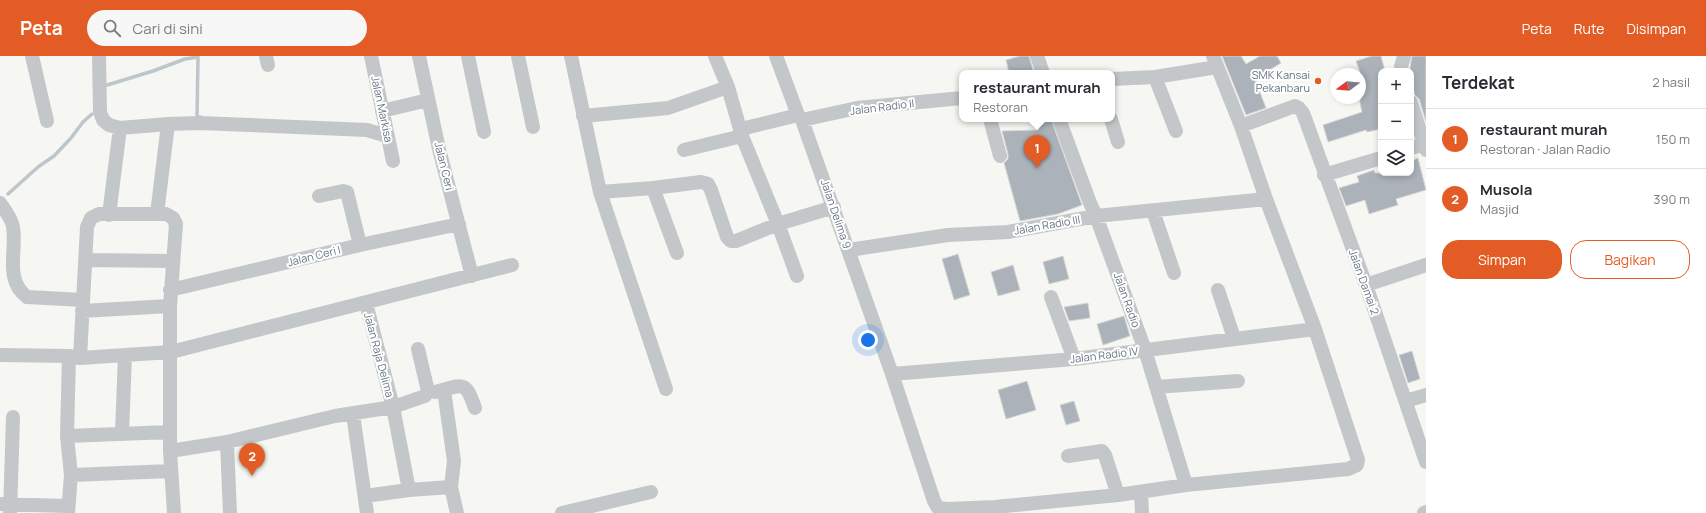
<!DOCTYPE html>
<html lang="id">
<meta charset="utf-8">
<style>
body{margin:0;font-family:Manrope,sans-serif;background:#f7f7f7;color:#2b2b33}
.controls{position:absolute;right:12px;top:12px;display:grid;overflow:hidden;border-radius:8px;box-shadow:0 2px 6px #0003}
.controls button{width:36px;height:36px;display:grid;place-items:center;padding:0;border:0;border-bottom:1px solid #e1e1e2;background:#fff;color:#2b2b33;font:20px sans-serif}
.compass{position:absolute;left:1330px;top:12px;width:36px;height:36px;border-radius:50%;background:#fff;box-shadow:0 2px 6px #0003;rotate:254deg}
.you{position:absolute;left:868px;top:284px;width:14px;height:14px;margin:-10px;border:3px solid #fff;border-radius:50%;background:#1a73e8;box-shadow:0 0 0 6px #1a73e833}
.badge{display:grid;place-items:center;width:26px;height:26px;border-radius:50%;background:#e45c25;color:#fff;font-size:13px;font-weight:700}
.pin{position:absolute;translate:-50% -33px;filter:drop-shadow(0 1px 2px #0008)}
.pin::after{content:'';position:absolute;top:21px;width:14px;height:12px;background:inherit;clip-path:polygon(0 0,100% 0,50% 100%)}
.popup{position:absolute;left:959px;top:14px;width:156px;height:52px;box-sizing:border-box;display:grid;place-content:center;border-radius:8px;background:#fff;filter:drop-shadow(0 1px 3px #0005);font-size:13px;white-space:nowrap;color:#7c7c81}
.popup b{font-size:15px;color:#2b2b33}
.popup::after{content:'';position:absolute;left:50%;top:100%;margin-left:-8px;border:8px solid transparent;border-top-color:#fff}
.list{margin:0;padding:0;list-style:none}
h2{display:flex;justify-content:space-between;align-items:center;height:52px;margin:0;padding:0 16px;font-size:17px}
h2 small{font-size:13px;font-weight:400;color:#7c7c81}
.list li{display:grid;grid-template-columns:26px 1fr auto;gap:12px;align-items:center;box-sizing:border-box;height:60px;padding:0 16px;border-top:1px solid #e1e1e2}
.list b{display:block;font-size:15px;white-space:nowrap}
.list p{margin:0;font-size:13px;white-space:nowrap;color:#7c7c81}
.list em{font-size:13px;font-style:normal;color:#7c7c81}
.actions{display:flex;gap:8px;padding:12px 16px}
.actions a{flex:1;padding:9px 0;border:1px solid #e45c25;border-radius:16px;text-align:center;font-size:14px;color:#e45c25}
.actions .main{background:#e45c25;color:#fff}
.icon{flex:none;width:22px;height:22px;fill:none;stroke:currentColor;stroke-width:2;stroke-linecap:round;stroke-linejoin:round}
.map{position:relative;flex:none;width:1426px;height:457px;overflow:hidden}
header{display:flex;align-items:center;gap:24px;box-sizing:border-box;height:56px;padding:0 20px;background:#e45c25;color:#fff}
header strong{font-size:19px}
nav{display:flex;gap:22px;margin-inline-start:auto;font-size:14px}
.search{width:280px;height:36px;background:#f7f7f7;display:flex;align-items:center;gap:10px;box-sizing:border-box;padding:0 14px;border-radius:22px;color:#7c7c81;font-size:15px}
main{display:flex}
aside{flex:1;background:#fff}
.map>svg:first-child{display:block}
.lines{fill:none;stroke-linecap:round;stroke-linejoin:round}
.stream{stroke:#bcc6cb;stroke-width:3.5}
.building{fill:#acb2b9;stroke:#d7d7d5}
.minor{stroke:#c3c7ca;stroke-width:14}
.poi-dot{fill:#e45c25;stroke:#fff;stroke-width:1.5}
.labels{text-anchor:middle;stroke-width:4;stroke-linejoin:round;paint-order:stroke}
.poi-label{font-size:11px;fill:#657484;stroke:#fff;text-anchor:end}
.street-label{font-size:11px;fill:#657484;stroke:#fff}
</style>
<header>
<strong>Peta</strong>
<div class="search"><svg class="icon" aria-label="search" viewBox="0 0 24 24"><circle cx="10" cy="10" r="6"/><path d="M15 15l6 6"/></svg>Cari di sini</div>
<nav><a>Peta</a><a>Rute</a><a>Disimpan</a></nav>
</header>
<main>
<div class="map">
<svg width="1426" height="457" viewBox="0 0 1426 457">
<rect width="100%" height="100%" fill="#f6f6f2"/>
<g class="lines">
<path class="stream" d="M 104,30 L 153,15 L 185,3 L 198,1 L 197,61 L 201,61
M 8,138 L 38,111 L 54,100 L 71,82 L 83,66 L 92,58"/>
</g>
<path class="building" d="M 1020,0 L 1029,0 L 1034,17 L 1009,17 L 1006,4 Z
M 1222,0 L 1241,0 L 1246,8 L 1260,0 L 1277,0 L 1281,7 L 1255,23 L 1266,52 L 1246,59 Z
M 1372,0 L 1381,0 L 1385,15 L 1381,15 L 1381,73 L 1367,76 L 1366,74 L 1328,86 L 1323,69 L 1362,56 L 1360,47 L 1360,16 L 1356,5 Z
M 1412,0 L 1426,0 L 1426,66 L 1419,43 L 1415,39 L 1411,26 L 1410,11 Z
M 1044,63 L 1051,63 L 1082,149 L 1058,158 L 1020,165 L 1004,107 L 1008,103 L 1008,98 L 1002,75 L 1038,74 Z
M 1418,102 L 1426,134 L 1396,143 L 1398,149 L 1369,158 L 1365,144 L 1346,150 L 1339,132 L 1359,126 L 1357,120 L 1374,114 L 1375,117 L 1411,117 L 1411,105 Z
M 958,198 L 970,239 L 954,244 L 942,203 Z
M 1063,200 L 1069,223 L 1049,228 L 1043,206 Z
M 1013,209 L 1020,234 L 998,240 L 991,216 Z
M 1088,247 L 1090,262 L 1069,265 L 1064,251 Z
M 1124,260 L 1130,280 L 1103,289 L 1097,268 Z
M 1412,295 L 1420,323 L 1408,327 L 1399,299 Z
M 1027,325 L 1036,354 L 1006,363 L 998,334 Z
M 1074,345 L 1080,365 L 1066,369 L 1060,349 Z"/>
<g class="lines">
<path class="minor" d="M 32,0 L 47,65
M 99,0 L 100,56 L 103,64 L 109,69 L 120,72 L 168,68 L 200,67 L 367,74 L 387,80
M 266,0 L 268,9
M 371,0 L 393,105
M 419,0 L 439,93 L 472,220
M 468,0 L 484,76
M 518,0 L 533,71
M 571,0 L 600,136 L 666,333
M 715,0 L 728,31 L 742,80 L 778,168 L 797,220
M 776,0 L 798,59 L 802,64 L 892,318 L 934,445 L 938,452 L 948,453 L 995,451 L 1118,439 L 1186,429 L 1348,413 L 1357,409 L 1358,404 L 1315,273 L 1266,143 L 1241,70 L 1213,0
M 1037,0 L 1043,17
M 1402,15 L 1401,11 L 1404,0
M 1155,21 L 1176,75
M 1112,23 L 1155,21 L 1217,11
M 1411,46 L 1426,94
M 382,55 L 428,44
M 583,60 L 668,52 L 728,31
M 990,63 L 1000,100
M 1059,63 L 1090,147 L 1096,160 L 1145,294 L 1186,429
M 1111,63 L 1118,86
M 802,64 L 857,52 L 962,42
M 1241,70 L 1295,50 L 1299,52 L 1303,57 L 1366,229 L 1426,406
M 741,73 L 798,59
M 1411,92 L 1426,88
M 684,94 L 742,80
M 1324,119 L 1381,102
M 653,132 L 677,197
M 600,136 L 653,132 L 701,126 L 708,128 L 711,134 L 727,181 L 731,185 L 736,185 L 778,168 L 834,151
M 319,140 L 343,135 L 347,136 L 360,189
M 0,147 C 5,154 12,163 13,171 C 17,195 4,224 27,241 L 83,244
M 1153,155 L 1174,217
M 157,158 L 168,68
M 109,159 L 120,72
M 849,194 L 948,179 L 1008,176 L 1096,160 L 1266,143
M 86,204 L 173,205
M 1366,229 L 1426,209
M 170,234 L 360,189 L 459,168
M 1218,234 L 1234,282
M 1051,241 L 1074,303
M 366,247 L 393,351 L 409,434
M 82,255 L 170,250
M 0,299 L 69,300 L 80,302 L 171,296 L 512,209
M 80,302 L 87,171 L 91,162 L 99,158 L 166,158 L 173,162 L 176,168 L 170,250 L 170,395 L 174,457
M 892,318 L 1074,303 L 1315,273
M 1156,331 L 1238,325
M 444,334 L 454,405 L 451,431
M 435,336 C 463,329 465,323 475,352
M 1406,345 L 1426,339
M 353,358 L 367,457
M 122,377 L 125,299
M 67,380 L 170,376
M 227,386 L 230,457
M 170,395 L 227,386 L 335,360 L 393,351 L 425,340 L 428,335 L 418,293
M 1068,400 L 1102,395 L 1105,399 L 1118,439
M 71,419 L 171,415
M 1141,437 L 1142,457
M 365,440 L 409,434 L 451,431 L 457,457
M 0,448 L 67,450
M 10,457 L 13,361
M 68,457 L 71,419 L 67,380 L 69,300
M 562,457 L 651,436
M 1424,457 L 1426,456"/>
</g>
<circle class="poi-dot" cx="1318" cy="25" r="4"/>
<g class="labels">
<g class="poi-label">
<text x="1310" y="23">SMK Kansai<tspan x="1310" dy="13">Pekanbaru</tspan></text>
</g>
<g class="street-label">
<text transform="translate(882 51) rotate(-7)" y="4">Jalan Radio II</text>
<text transform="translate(382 53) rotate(78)" y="4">Jalan Markisa</text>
<text transform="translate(444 110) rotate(76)" y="4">Jalan Ceri</text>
<text transform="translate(836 158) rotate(71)" y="4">Jalan Delima 9</text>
<text transform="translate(1047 169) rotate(-10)" y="4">Jalan Radio III</text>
<text transform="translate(314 200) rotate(-14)" y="4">Jalan Ceri I</text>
<text transform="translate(1364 226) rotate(70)" y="4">Jalan Damai 2</text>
<text transform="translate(1127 244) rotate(70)" y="4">Jalan Radio</text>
<text transform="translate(379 299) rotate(75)" y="4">Jalan Raja Delima</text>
<text transform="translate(1104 299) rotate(-7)" y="4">Jalan Radio IV</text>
</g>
</g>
</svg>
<div class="controls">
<button>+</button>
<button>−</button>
<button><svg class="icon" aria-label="layers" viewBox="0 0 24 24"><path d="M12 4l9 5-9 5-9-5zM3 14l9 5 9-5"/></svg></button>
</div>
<svg class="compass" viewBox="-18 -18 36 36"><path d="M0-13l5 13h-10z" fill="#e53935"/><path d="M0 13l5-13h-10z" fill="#7c7c81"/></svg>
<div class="you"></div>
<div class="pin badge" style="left:1037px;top:112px">1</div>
<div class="popup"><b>restaurant murah</b>Restoran</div>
<div class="pin badge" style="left:252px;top:420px">2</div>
</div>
<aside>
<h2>Terdekat<small>2 hasil</small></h2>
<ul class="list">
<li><span class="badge">1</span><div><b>restaurant murah</b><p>Restoran · Jalan Radio</p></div><em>150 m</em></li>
<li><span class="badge">2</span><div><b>Musola</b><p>Masjid</p></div><em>390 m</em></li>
</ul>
<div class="actions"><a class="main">Simpan</a><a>Bagikan</a></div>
</aside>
</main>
